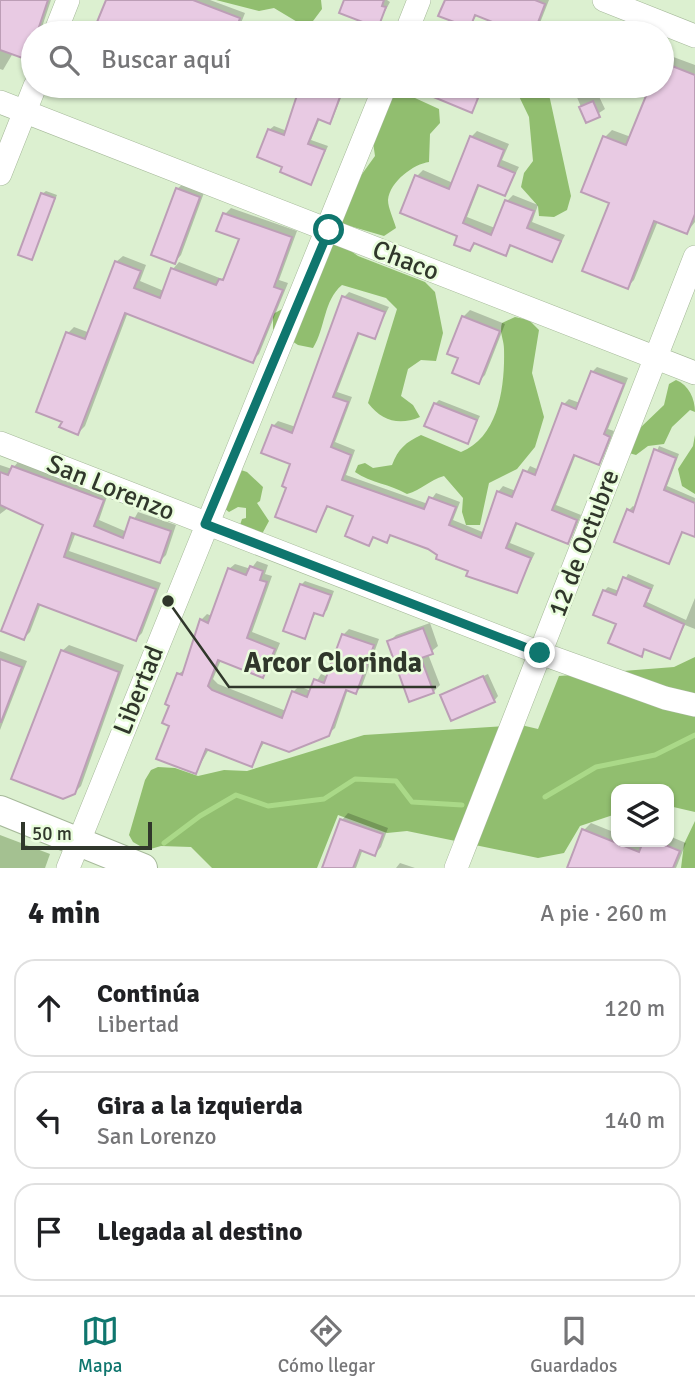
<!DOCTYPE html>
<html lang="es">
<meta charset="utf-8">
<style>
body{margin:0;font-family:Signika,sans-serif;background:#f2f2f2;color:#202124}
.controls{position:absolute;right:21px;bottom:21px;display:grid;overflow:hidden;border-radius:14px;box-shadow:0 2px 5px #0004}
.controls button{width:63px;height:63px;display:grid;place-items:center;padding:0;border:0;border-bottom:2px solid #e0e0e0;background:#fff;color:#202124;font:35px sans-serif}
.scale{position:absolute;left:21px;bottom:18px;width:131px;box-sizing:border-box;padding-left:7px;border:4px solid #30372b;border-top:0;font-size:19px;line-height:24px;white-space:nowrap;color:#30372b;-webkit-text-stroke:5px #eafddd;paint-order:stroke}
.stop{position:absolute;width:21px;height:21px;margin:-16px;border:5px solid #0f766e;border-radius:50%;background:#fff}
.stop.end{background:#0f766e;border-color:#fff;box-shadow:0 2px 7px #0008}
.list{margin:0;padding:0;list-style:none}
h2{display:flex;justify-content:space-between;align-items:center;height:91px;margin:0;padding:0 28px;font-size:30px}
h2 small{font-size:23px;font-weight:400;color:#757577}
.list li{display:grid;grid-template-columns:46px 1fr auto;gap:21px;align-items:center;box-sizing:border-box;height:98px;margin:0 14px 14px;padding:0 14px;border:2px solid #e0e0e0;border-radius:21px}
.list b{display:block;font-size:26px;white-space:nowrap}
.list p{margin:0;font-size:23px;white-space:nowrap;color:#757577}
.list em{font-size:23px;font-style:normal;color:#757577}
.icon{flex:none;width:38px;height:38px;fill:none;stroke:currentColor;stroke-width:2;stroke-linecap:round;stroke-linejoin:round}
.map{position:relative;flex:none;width:695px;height:868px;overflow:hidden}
.search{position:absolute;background:#fff;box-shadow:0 2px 5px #0004;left:21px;right:21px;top:21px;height:77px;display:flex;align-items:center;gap:18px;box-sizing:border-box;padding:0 24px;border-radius:38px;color:#757577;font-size:26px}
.sheet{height:427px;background:#fff}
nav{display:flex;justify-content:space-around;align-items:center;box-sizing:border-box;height:98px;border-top:2px solid #e0e0e0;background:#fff;font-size:19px;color:#757577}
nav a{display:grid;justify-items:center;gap:4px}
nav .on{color:#0f766e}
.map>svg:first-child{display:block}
.green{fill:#a4c191}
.forest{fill:#91be6f}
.shadow{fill:#0003}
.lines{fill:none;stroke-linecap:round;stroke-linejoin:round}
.stream{stroke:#aad988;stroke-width:5}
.building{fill:#e8cae3;stroke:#bc9eb6;stroke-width:2}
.minor-casing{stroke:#a6b99a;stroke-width:24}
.major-casing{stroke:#a6b99a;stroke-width:30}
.minor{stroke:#fff;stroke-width:23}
.major{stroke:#fff;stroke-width:28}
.route{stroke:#0f766e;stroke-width:9}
.labels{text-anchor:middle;stroke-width:5;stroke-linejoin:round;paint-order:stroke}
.street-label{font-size:26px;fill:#30372b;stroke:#eafddd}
.leader{fill:none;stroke:#30372b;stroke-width:2.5}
.callout-dot{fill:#30372b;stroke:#eafddd;stroke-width:2.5}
.callout-label{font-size:28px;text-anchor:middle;font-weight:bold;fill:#30372b;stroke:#eafddd;stroke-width:5;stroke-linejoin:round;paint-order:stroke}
</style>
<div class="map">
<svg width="695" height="868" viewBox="0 0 695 868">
<rect width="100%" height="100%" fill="#dcf0d0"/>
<path class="green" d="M 0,835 L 50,854 L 45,868 L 0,868 Z"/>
<path class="forest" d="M 216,0 L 321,0 L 322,9 L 313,21 L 299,23 L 274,8 L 259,11 Z
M 391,86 L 416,86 L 415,98 L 439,109 L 440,123 L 430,134 L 429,162 C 414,164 390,181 388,200 C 388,208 394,220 396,228 L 384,236 L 343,224 L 334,213 L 375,156 L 373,142 Z
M 514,86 L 545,86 L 550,99 L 571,196 L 567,210 L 554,217 L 539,216 L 538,206 L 521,187 L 524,173 L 533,161 L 529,117 Z
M 335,240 L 358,256 L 425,282 L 435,292 L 443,333 L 436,361 L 421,360 L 408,369 L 401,396 L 413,405 L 420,417 C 399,426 382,421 368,403 L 397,309 L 386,298 L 342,285 C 323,301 326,327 313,348 L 298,345 L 273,329 L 273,314 L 286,307 Z
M 515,317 L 529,320 L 539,330 L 532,373 L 544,417 L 535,447 L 517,469 L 489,483 L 480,525 L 466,525 L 462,512 L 463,498 L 444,476 C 429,480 422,490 407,494 C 390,484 371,483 355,472 L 358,465 L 365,463 L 373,468 L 392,465 C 398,449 406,442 421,435 L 461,452 C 499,437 505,386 504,349 C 504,339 499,333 502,323 Z
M 676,380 C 689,385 695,399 695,412 L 690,410 L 672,427 L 664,444 L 648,446 L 636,455 L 629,453 L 640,428 L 664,405 L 669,384 Z
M 695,435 L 695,494 L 682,486 L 678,469 L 693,446 Z
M 241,470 L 247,472 L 263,487 L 260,501 L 257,503 L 269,521 L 262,534 L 240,525 L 242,519 L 246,518 L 246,508 L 238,507 L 229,512 L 225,509 Z
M 695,657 L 695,812 L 669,806 L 669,789 L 616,789 L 616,814 L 580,826 L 564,853 L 538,858 L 407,831 L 387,833 L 338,815 L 317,868 L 212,868 L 191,847 L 161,846 L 147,850 L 133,842 L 129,835 L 145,780 L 151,770 L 158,767 L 175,768 L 198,776 L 224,770 L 247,771 L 364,735 L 521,725 L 538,729 L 559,676 L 674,667 Z
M 695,821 L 695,868 L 681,868 L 684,844 Z"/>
<path class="shadow" d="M 0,0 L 51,0 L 40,33 L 33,33 L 33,52 L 28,58 L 13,53 L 3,70 L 0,69 Z
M 111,0 L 210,0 L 245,13 L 237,33 L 207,33 L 209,27 L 206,25 L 203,33 L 172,33 L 176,24 L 140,32 L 143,33 L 100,33 Z
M 346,0 L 387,0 L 390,2 L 377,26 Z
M 446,0 L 549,0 L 536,33 L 515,33 L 517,30 L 477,15 L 469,26 Z
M 595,25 L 599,33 L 579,33 Z
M 298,26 L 316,33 L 292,33 Z
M 668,55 L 695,65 L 695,222 L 687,232 L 658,221 L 634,280 L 627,287 L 611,202 L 605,137 L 612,130 L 631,137 L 652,86 L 662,86 L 662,62 Z
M 118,86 L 134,86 L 129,90 Z
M 168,86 L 182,86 L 185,87 L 181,91 Z
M 240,86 L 257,86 L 253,91 Z
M 303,86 L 341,86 L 340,89 L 344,90 L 333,118 L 329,122 L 320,118 L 311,140 L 328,146 L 311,183 L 284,166 L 269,130 L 274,126 L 287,131 Z
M 424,86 L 465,86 L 481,94 L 471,110 L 422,91 Z
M 554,86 L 594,86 L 605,109 L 587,121 L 576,95 L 553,89 Z
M 477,131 L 509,144 L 502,160 L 519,167 L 505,194 L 480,184 L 467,217 L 495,228 L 507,201 L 513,195 L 538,205 L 532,222 L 565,235 L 552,260 L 513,244 L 505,254 L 477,242 L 470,249 L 417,176 L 423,170 L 453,183 L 471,137 Z
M 184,183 L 205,190 L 181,255 L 175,262 L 177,189 Z
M 46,191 L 57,195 L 31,258 L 42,194 Z
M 231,208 L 297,231 L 279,280 L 288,283 L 259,354 L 252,361 L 128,312 L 85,426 L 78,433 L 64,421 L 68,333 L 74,327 L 90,333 L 116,262 L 123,256 L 146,265 L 140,281 L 164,291 L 173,269 L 179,262 L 222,279 L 227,273 L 241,238 L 225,214 Z
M 349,292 L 389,307 L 374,337 L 360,332 L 337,392 L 352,397 L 335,442 L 355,450 L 346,475 L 428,504 L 436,493 L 460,502 L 453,520 L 485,533 L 498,492 L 503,486 L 516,491 L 530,466 L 539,470 L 564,404 L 569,399 L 580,403 L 592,372 L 597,367 L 628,378 L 608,429 L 614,431 L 603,458 L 598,463 L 576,454 L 556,505 L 581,515 L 572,537 L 567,542 L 518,522 L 510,543 L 535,553 L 516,591 L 429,547 L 392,534 L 386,541 L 375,536 L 369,544 L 355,515 L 329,505 L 316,530 L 289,487 L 292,463 L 273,426 L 278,421 L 296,427 L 344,297 Z
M 470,310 L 505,324 L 485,375 L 478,382 L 461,357 L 463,317 Z
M 439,400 L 480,416 L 467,442 L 435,404 Z
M 659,446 L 679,454 L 667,486 L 695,498 L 695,536 L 683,531 L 669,562 L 629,510 L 633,506 L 636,508 Z
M 19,461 L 108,494 L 99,520 L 127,532 L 138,512 L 176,525 L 166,555 L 160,561 L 76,532 L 69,551 L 161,583 L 142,633 L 136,639 L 41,603 L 30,632 L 24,638 L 45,524 L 8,508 L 0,514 L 0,465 L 12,469 Z
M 257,561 L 268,565 L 265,574 L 272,576 L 252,632 L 280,643 L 269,670 L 263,676 L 221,660 L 213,679 L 218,684 L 286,711 L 293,692 L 299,686 L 311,691 L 321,674 L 328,677 L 343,635 L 349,629 L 379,639 L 362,686 L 356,692 L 348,689 L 335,728 L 328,734 L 265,741 L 251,765 L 209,749 L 196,772 L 171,725 L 178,674 L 186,669 L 201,620 L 207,614 L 212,616 L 229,569 L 235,564 L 251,569 Z
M 628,574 L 654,585 L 647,602 L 686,620 L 695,598 L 695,629 L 685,625 L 669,657 L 646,648 L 641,654 L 618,623 L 604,591 L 608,587 L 619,591 Z
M 305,581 L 334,591 L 327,610 L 323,614 L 316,612 L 304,637 L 301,585 Z
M 430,623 L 438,646 L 428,654 L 440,685 L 434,691 L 410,700 L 389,642 L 396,635 Z
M 69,645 L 124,665 L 81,786 L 74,793 L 62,651 Z
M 0,651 L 27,661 L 0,730 Z
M 488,674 L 498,696 L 494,701 L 442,695 Z
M 348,813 L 388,828 L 381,847 L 375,854 L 363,849 L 356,868 L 324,868 L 342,820 Z
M 591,823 L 616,833 L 616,842 L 644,844 L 669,842 L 669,836 L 686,843 L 676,868 L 569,868 L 584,830 Z
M 400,863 L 415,868 L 396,868 Z"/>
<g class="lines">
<path class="stream" d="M 545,797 L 596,767 L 655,755 L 695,735
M 164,843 L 200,816 L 236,795 L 268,806 L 324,799 L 355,779 L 396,781 L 412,802 L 462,805"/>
</g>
<path class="building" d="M 0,0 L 48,0 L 37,33 L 33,33 L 28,60 L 0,50 Z
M 106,0 L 193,0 L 240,18 L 235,33 L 202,33 L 180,24 L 176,33 L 97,33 L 101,24 L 97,22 Z
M 344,0 L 384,0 L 382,6 L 386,7 L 378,28 L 339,13 Z
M 445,0 L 535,0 L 545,4 L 534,33 L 520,33 L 475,15 L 470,28 L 438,16 Z
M 662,62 L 695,75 L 695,214 L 687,234 L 654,221 L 628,289 L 582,271 L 609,203 L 581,192 L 603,136 L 626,145 L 650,86 L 662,86 Z
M 300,86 L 340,86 L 337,93 L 341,94 L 330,124 L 318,119 L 308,144 L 325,150 L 311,185 L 280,172 L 282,167 L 257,157 L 268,129 L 284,135 Z
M 407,86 L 463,86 L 461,91 L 478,98 L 472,113 Z
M 593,101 L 600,117 L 586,123 L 579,107 Z
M 470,136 L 504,150 L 498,166 L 515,173 L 505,196 L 478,185 L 463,223 L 491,235 L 505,200 L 534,211 L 527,228 L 561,241 L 552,262 L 510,245 L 506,256 L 474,243 L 470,251 L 454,245 L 457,236 L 400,213 L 415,175 L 449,189 Z
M 176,188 L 200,197 L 175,264 L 151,255 Z
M 41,193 L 55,198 L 32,260 L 18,255 Z
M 223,213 L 292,237 L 274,287 L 283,290 L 253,363 L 125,313 L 78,435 L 59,427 L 62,422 L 36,412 L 66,332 L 85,339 L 115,261 L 141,271 L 134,288 L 160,298 L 171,268 L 216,285 L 219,279 L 223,280 L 239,239 L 216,231 Z
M 342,296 L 385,312 L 375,339 L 358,333 L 333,397 L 348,402 L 331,447 L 351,455 L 342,480 L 424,509 L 429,497 L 456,507 L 449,525 L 481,538 L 497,491 L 512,497 L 523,470 L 535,475 L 562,403 L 576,409 L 591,371 L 624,384 L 604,434 L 610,437 L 599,465 L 574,455 L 552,510 L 577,520 L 568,544 L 516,523 L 506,548 L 531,558 L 517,593 L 466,576 L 468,571 L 436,559 L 437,555 L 428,549 L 390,535 L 387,543 L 373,537 L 369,546 L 345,536 L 353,516 L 327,506 L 316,532 L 275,517 L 286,488 L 282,486 L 290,464 L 261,453 L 272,425 L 292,433 Z
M 462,316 L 500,331 L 479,384 L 452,373 L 458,358 L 447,354 Z
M 434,403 L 477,420 L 468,444 L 424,426 Z
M 654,449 L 676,458 L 664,490 L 695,503 L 695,537 L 682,532 L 669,564 L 614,542 L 627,509 L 633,512 Z
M 12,466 L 104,500 L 94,526 L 123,538 L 130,517 L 171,531 L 160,563 L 72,533 L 64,557 L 156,589 L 136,641 L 38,604 L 24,640 L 1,631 L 43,525 L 0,505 L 0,472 L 8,475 Z
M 250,566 L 263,571 L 260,580 L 267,582 L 247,638 L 275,649 L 263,678 L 218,660 L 208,686 L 212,690 L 282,718 L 292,691 L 307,697 L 314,679 L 324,683 L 342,634 L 374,645 L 356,694 L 346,690 L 329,736 L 289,752 L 262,742 L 252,767 L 206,749 L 196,774 L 156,759 L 169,726 L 162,723 L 169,706 L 165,704 L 177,673 L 182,675 L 200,619 L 208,623 L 228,568 L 246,575 Z
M 623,577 L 651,589 L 644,606 L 684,624 L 670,659 L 644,649 L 642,657 L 608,643 L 616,624 L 593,615 L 603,590 L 616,595 Z
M 300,584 L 331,595 L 323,616 L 314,613 L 305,639 L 283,631 Z
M 423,628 L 433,654 L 421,658 L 434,693 L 409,702 L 387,641 Z
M 61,650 L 119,672 L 75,794 L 63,799 L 11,779 Z
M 0,659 L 22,667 L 1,722 L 0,722 Z
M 483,676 L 495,702 L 451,721 L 440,695 Z
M 340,819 L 383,834 L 375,856 L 360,850 L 353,868 L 322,868 Z
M 582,829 L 639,852 L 643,842 L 658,842 L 680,851 L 673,868 L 567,868 Z"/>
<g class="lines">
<g class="minor-casing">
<path id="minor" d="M 604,0 L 695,36
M 55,33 L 68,0
M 406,33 L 419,0
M 0,102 L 695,373
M 0,174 L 35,86
M 0,443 L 540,653 L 665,698 L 695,705
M 68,868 L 385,86
M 456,868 L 695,257"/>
</g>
<g class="major-casing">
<path id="major" d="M 0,810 L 143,868"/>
</g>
<use href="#minor" class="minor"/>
<use href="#major" class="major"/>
</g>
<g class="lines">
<path class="route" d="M 329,230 L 205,524 L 540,653"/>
</g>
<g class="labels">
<g class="street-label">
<text transform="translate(406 260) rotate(21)" y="9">Chaco</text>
<text transform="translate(111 487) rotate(22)" y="9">San Lorenzo</text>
<text transform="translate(583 543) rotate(-69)" y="9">12 de Octubre</text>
<text transform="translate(138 690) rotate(-68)" y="9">Libertad</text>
</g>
</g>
<path class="leader" d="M168 601L229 687H436"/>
<circle class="callout-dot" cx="168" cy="601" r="7"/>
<g class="callout-label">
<text x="333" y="672">Arcor Clorinda</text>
</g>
</svg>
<div class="controls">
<button><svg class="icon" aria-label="layers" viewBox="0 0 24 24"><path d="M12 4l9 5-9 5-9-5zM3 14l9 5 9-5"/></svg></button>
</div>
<div class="scale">50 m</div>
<div class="stop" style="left:329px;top:230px"></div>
<div class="stop end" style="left:540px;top:653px"></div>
<div class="search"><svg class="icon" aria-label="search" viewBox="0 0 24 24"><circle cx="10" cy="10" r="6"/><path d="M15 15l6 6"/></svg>Buscar aquí</div>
</div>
<section class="sheet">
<h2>4 min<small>A pie · 260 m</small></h2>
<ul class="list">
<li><svg class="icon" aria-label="ahead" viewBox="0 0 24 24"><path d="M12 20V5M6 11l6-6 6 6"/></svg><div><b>Continúa</b><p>Libertad</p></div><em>120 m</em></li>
<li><svg class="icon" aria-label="left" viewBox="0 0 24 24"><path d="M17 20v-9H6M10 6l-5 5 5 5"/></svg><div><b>Gira a la izquierda</b><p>San Lorenzo</p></div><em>140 m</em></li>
<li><svg class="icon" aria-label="arrive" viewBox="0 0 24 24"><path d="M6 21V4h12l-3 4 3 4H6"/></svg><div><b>Llegada al destino</b></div></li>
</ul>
</section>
<nav>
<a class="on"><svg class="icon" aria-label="map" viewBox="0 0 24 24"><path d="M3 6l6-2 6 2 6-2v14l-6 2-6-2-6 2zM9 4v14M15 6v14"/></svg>Mapa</a>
<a><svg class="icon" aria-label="directions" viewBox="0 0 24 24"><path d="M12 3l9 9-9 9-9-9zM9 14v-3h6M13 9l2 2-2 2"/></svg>Cómo llegar</a>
<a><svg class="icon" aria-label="saved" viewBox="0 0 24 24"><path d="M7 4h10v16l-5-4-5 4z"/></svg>Guardados</a>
</nav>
